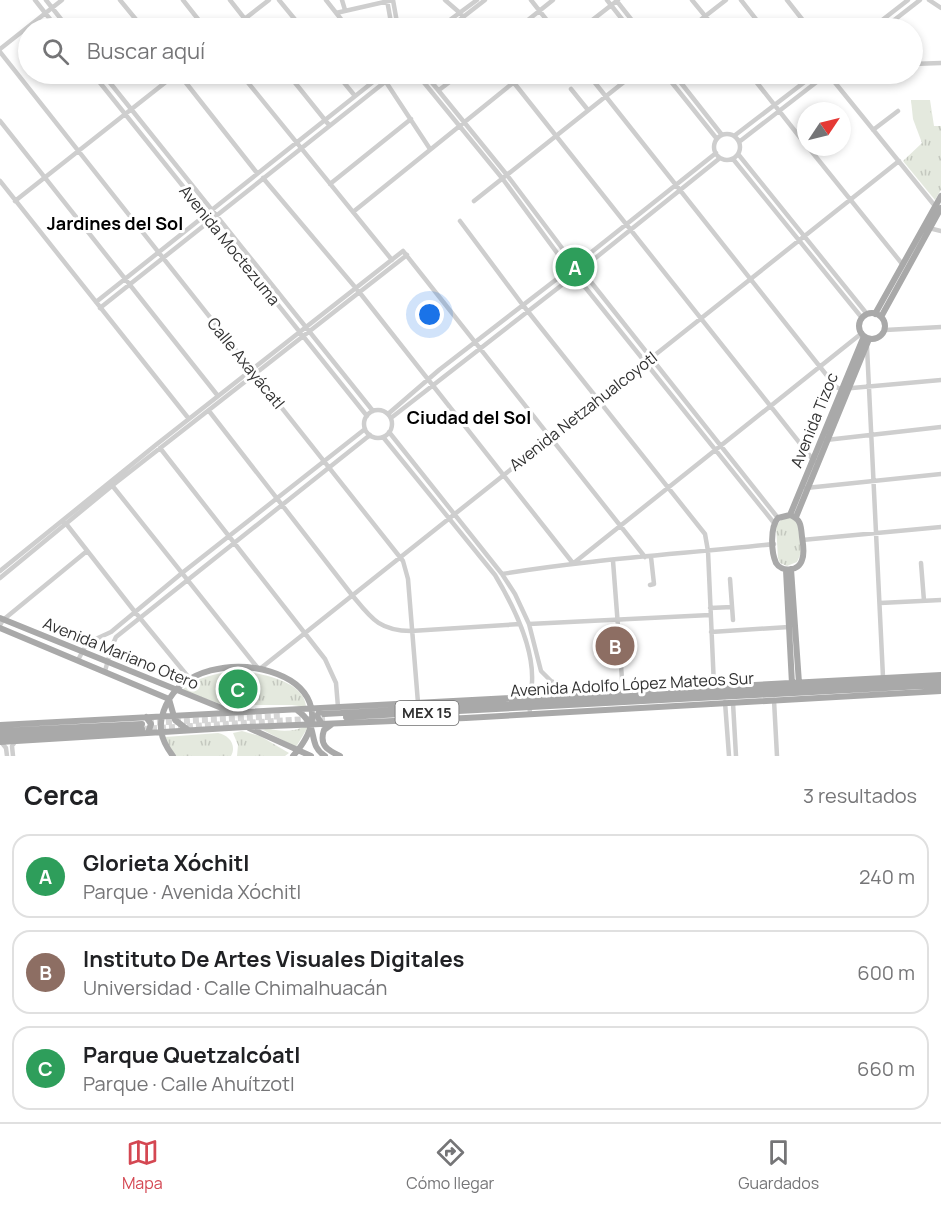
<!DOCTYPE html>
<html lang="es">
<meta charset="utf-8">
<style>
body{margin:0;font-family:Manrope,sans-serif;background:#f6f6f6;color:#202124}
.compass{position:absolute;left:797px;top:102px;width:54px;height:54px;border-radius:50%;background:#fff;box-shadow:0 3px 9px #0003;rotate:55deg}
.you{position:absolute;left:430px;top:315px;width:21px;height:21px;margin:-15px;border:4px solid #fff;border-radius:50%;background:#1a73e8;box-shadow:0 0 0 9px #1a73e833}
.badge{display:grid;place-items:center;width:39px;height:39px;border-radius:50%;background:#d44752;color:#fff;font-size:20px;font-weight:700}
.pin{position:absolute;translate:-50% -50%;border:3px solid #fff;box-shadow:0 2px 6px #0006}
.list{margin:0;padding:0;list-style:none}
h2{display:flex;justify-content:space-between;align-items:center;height:78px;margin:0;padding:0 24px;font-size:26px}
h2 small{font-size:20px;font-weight:400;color:#757577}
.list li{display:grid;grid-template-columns:39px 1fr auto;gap:18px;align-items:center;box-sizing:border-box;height:84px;margin:0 12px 12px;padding:0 12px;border:2px solid #e0e0e0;border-radius:18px}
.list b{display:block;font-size:22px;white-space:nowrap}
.list p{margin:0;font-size:20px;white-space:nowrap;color:#757577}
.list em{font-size:20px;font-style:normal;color:#757577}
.icon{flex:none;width:33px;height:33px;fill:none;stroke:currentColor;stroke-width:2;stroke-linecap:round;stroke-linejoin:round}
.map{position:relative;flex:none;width:941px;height:756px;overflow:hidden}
.search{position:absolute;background:#fff;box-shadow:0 3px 9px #0003;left:18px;right:18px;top:18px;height:66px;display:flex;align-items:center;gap:15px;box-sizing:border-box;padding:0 21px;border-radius:33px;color:#757577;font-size:22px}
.sheet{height:366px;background:#fff}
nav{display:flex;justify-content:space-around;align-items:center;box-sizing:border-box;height:84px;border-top:2px solid #e0e0e0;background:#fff;font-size:16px;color:#757577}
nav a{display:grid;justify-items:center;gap:3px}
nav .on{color:#d44752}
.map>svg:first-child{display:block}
.park{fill:url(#park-tufts)}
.garden{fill:#e4e9de}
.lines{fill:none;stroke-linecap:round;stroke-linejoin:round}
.major-tunnel{stroke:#d6d6d6;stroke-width:6;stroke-dasharray:6 3;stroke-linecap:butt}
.minor{stroke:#cecece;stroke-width:4.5}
.major{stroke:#a9a9a9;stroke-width:6}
.labels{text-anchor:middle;stroke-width:6;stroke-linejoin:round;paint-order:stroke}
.shield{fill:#fff;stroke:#6f6f6f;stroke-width:1.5}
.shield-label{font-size:15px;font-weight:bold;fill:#313131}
.street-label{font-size:16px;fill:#313131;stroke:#fff}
.neighbourhood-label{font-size:18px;font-weight:bold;fill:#000;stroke:#fff}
</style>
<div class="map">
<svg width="941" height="756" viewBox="0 0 941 756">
<defs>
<pattern id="park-tufts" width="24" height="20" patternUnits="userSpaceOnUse" patternTransform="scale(1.5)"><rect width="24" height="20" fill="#e4e9de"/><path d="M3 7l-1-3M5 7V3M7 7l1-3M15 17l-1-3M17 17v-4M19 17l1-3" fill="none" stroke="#c4c8bf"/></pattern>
</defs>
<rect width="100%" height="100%" fill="#fff"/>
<path class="park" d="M 911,100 L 930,100 L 934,126 L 941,126 L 941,190 L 935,200 L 903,161 L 922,143 L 913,119 Z
M 787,517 L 792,518 L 799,525 L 801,553 L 797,562 L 787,566 L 780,563 L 778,558 L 776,526 L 782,519 Z
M 236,671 C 257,672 305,680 306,707 L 292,705 L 223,705 L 182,690 C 196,677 218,673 236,671 Z
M 305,726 L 308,727 L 296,747 L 263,730 L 268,728 C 278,732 295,732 305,726 Z
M 242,731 L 260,736 L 289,753 L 285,756 L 237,756 L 238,745 L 233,733 Z
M 218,733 C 229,735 237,745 231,756 L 176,756 L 168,745 L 165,737 Z"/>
<path class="garden" d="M 911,100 L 930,100 L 930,130 L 917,129 Z"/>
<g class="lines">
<path class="major-tunnel" d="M 148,723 L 282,716
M 142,729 L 325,718"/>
<path class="minor" d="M 35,0 L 57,28
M 46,0 L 68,28
M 120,0 L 143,28
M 183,0 L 205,28
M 230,0 L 252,28
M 279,0 L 302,28
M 326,0 L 348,28
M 342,0 L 345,10
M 387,0 L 392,28
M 393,0 L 398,28
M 445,0 L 460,13 L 472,28
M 531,0 L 553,28
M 607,0 L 629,28
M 616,0 L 638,28
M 692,0 L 715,28
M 741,0 L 763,28
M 787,0 L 809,28
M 929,0 L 941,8
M 336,13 L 393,0
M 233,28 L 269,0
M 439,28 L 477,0
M 449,28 L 485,0
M 518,28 L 553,0
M 582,28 L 618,0
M 690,28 L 726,0
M 872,28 L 908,0
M 884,28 L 920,0
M 0,49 L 62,0
M 0,52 L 403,561 L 408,579 L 418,703
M 912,64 L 941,63
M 93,74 L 367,416
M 103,74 L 373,411
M 179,74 L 257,173
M 241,74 L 392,260
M 288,74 L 329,125
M 337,74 L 355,96
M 417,74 L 502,178 L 563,261
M 425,74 L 507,175 L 568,256
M 507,74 L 814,461
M 588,74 L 836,387 L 841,389 L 941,380
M 665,74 L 717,139
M 674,74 L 722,135
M 750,74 L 806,145
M 798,74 L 804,82
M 828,74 L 935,206
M 384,79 L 430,149
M 571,89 L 588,110
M 439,90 L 460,74
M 0,121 L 218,396
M 873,130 L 898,111
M714 147a13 13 0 1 1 26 0a13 13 0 1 1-26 0Z
M 734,136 L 815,74
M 739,142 L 827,74
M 808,147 L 903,265
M 738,154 L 867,314
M 733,159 L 862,318
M 263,178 L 360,293 L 572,562
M 0,181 L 189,419
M 330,184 L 411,119
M 15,201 L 176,74
M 474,201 L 634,74
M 353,212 L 524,74
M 460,221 L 522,304 L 705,534 L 708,551 L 714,686
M 929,228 L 941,231
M561 269a14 14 0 1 1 28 0a14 14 0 1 1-28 0Z
M 584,258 L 716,153
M 588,264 L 720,158
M 587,277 L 778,518
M 581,282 L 774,523
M 96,302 L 383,74
M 100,308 L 395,74
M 885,330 L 941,327
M 867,347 L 883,677
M364 424a14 14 0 1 1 28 0a14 14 0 1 1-28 0Z
M 209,411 L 352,595 C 371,618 379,631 411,631 L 520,624
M 388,414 L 439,370 L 562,275
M 391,418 L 567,281
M 389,432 L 502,574 L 515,594 L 529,624 L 541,671 L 551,681 L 579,693
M 383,437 L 495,575 C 513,605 534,646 532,682 C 532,686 530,691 529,695 C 528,701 530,708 530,714
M 826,440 L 941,427
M 160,448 L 325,659 L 336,683 L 338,707
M 111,484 L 257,667
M 806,488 L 941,474
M 64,521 L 135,612 L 190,679
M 802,540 L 941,527
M 613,561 L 623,692
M 575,562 L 862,333
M 921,563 L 924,601
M 0,571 L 157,444 L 403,251 L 645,557
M 502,574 C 592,559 683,554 774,544
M 0,578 L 113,485 L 407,255
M 730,579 L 733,620
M 650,585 L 654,584 L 651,557
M 880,603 L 941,600
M 710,608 L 732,607
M 529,624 L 710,615
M 0,625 L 3,620 L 87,551
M 711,632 L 789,627
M 78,660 L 87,643 L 111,632 L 182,573 L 365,429
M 261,668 L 899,161
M 105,671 L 112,646 L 116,637 L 370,435
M 774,700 L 777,756
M 725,702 L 729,756
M 733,703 L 736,756
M 1,742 L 6,748 L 7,756
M 13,756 L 12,746 L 15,742"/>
<path class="major" d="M859 326a13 13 0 1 1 26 0a13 13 0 1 1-26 0Z
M 875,314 L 941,196
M 881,317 L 941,208
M 790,515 L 864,336
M 790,515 C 801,519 801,526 802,537 C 803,544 805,553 802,560 C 799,571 782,573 776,563 C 771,552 770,527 778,518 Z
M 796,517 L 869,339
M 791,569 L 799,683
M 786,570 L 792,684
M 0,618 L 229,711
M 0,628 L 169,699 L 175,720 L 188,730
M 321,709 L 317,716 L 322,724
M 297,710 C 321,727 306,744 325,756
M 324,714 L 941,680
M 146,717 L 151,724 L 148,733
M 346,717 L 941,685
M 332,724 L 324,730 C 319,745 327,750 340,756
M 0,725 L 941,675
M 249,728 L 311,756
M 0,731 L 142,724
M 0,737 L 142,729
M 0,742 L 245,727 L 466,718 L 941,691
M 173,756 C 160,739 157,725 166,705 C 200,632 368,672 293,756"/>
</g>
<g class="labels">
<rect class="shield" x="395.5" y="701" width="63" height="24" rx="4.5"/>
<g class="shield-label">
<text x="427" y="718">MEX 15</text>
</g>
<g class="street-label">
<text transform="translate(230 245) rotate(51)" y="6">Avenida Moctezuma</text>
<text transform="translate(246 363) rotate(51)" y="6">Calle Axayácatl</text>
<text transform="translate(583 411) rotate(-38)" y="6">Avenida Netzahualcoyotl</text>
<text transform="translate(814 420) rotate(-68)" y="6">Avenida Tizoc</text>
<text transform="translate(121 653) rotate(22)" y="6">Avenida Mariano Otero</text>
<text transform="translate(632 684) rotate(-3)" y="6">Avenida Adolfo López Mateos Sur</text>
</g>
<g class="neighbourhood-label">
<text x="115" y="230">Jardines del Sol</text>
<text x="469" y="424">Ciudad del Sol</text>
</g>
</g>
</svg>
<svg class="compass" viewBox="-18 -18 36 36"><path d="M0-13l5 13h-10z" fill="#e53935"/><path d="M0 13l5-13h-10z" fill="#757577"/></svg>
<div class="you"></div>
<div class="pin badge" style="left:575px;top:267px;background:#2e9e5b">A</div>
<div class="pin badge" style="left:615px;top:646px;background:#8d6e63">B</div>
<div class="pin badge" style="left:238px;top:689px;background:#2e9e5b">C</div>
<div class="search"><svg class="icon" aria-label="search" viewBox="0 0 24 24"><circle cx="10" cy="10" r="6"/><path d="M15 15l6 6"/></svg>Buscar aquí</div>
</div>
<section class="sheet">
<h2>Cerca<small>3 resultados</small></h2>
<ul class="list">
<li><span class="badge" style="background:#2e9e5b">A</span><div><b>Glorieta Xóchitl</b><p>Parque · Avenida Xóchitl</p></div><em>240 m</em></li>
<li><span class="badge" style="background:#8d6e63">B</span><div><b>Instituto De Artes Visuales Digitales</b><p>Universidad · Calle Chimalhuacán</p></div><em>600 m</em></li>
<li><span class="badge" style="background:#2e9e5b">C</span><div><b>Parque Quetzalcóatl</b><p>Parque · Calle Ahuítzotl</p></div><em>660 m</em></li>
</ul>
</section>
<nav>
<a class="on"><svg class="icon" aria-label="map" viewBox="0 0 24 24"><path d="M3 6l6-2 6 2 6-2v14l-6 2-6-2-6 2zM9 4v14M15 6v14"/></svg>Mapa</a>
<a><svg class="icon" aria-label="directions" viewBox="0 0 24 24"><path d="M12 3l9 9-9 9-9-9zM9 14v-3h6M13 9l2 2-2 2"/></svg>Cómo llegar</a>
<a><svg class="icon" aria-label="saved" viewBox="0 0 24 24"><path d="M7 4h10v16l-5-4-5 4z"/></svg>Guardados</a>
</nav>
